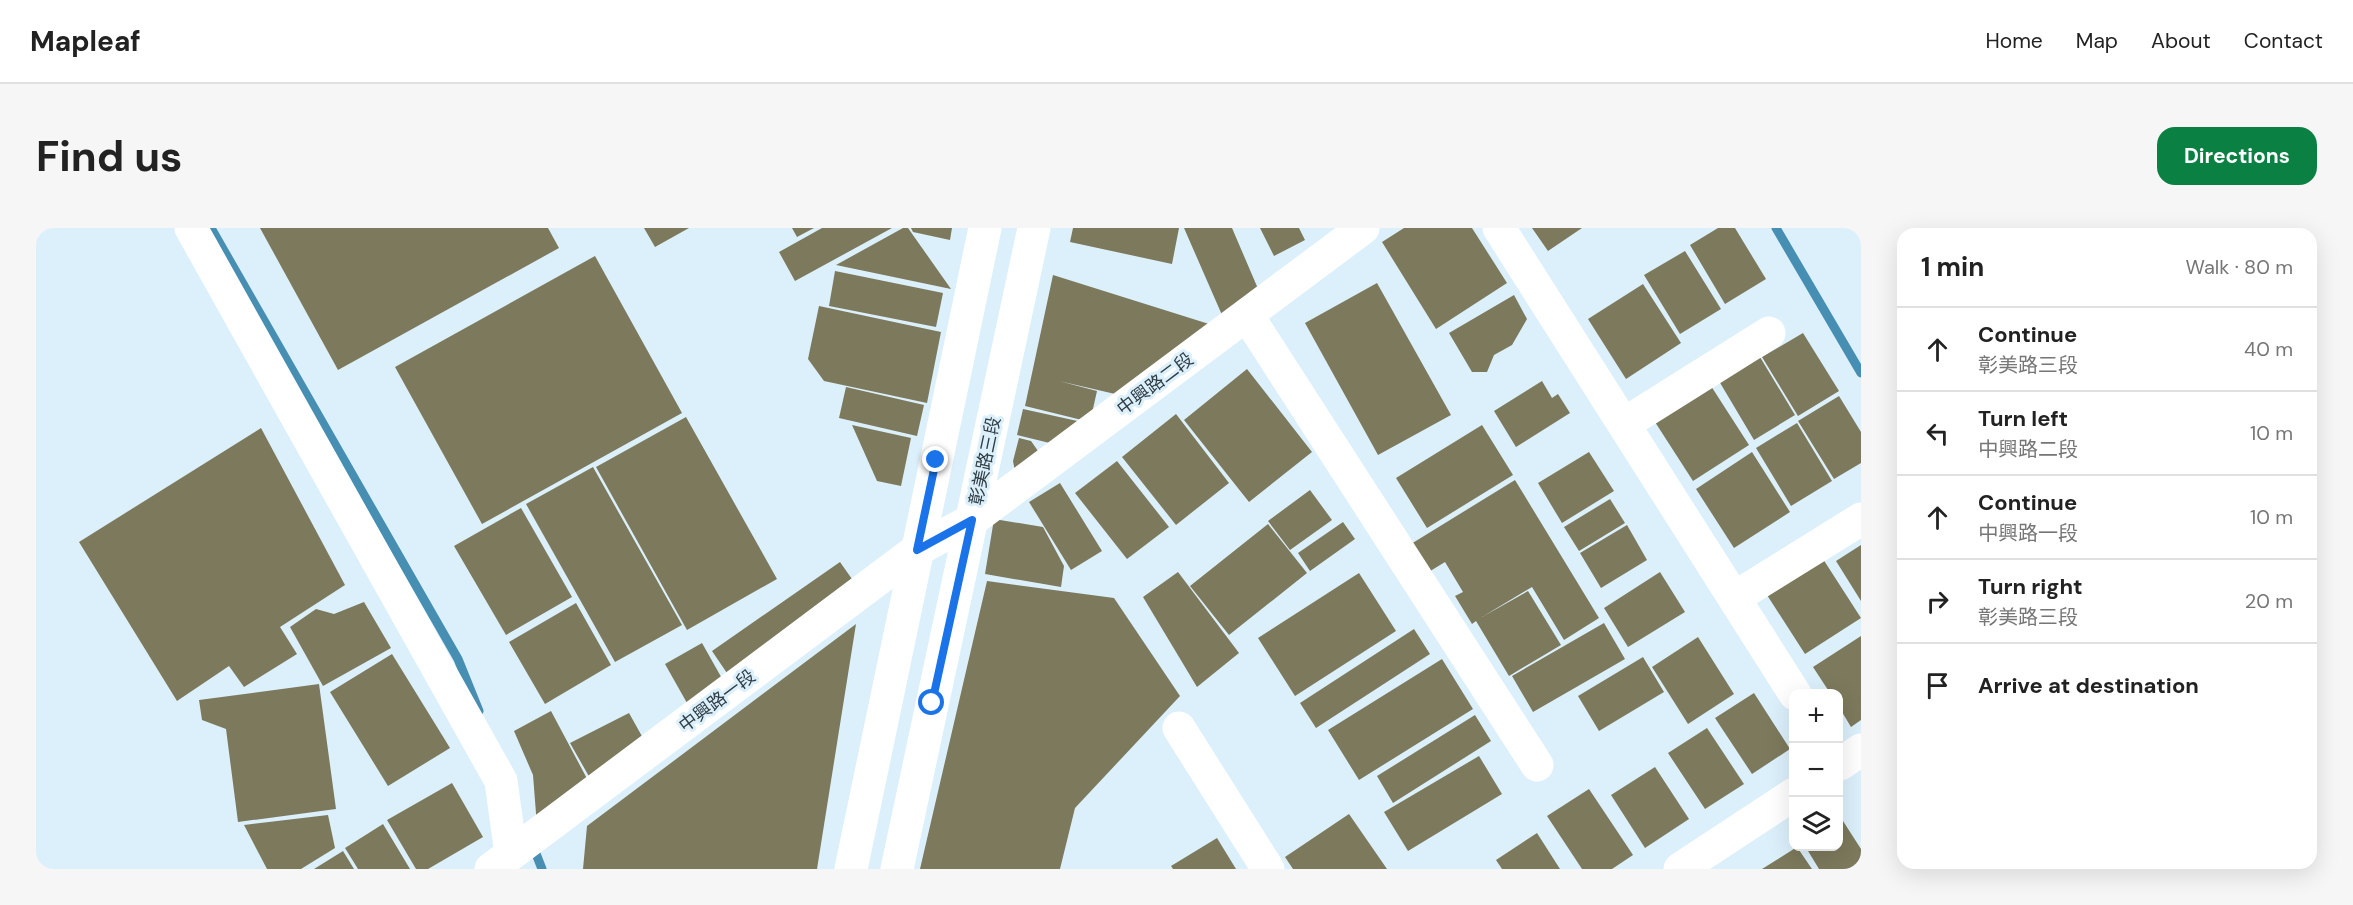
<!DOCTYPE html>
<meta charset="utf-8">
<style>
body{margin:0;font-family:"DM Sans","Noto Sans TC",sans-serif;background:#f6f6f6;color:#222}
.controls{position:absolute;right:18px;bottom:18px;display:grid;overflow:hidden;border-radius:12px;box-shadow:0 6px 24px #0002}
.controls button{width:54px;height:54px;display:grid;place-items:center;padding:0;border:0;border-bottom:2px solid #e0e0e0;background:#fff;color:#222;font:30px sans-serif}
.stop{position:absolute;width:18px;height:18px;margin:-14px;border:4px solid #1a73e8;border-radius:50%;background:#fff}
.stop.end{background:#1a73e8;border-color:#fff;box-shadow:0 2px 6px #0008}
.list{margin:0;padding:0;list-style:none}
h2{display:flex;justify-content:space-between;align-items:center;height:78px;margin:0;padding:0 24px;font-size:26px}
h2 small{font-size:20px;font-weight:400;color:#767676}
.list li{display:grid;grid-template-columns:39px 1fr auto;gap:18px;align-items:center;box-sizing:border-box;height:84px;padding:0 24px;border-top:2px solid #e0e0e0}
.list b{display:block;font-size:22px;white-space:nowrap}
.list p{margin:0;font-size:20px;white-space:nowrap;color:#767676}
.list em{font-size:20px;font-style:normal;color:#767676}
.icon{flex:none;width:33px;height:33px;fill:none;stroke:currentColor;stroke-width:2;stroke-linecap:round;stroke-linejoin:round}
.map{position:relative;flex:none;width:1825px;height:641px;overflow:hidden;border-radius:18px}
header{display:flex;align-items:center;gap:36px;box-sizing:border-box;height:84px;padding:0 30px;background:#fff;border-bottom:2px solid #e0e0e0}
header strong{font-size:28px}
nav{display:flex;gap:33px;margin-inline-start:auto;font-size:21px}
.intro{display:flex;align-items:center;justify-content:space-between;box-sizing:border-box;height:144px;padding:0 36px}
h1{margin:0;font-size:42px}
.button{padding:15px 27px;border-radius:18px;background:#0b8043;color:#fff;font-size:21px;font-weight:700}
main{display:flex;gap:36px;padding:0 36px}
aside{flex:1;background:#fff;border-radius:18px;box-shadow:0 6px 24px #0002}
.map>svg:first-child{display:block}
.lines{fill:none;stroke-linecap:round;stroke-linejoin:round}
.stream{stroke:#478fb2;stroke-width:9}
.building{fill:#7c795c}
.minor{stroke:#fff;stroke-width:33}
.major{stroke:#fff;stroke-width:33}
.route{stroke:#1a73e8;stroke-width:8}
.labels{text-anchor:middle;stroke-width:6;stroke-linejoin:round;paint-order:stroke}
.street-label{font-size:18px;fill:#303d44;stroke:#dcf0fb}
</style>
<header>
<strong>Mapleaf</strong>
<nav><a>Home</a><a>Map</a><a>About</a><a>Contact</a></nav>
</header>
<div class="intro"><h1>Find us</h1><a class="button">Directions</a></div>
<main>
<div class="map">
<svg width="1825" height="641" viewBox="0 0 1825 641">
<rect width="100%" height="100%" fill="#dcf0fb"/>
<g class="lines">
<path class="stream" d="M 175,0 L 422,431 L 443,483
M 1740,0 L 1825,145
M 497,618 L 506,641"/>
</g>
<path class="building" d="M 224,0 L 512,0 L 523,20 L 302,142 Z
M 608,0 L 653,0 L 619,19 Z
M 756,0 L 778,0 L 761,9 Z
M 786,0 L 856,0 L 759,53 L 743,24 Z
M 867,0 L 872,0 L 915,61 L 800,37 Z
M 875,0 L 916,0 L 914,12 L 877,4 Z
M 1037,0 L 1143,0 L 1136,36 L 1034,14 Z
M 1148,0 L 1196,0 L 1226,70 L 1186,87 Z
M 1224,0 L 1263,0 L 1269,12 L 1238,28 Z
M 1368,0 L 1436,0 L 1471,55 L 1400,101 L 1346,14 Z
M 1496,0 L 1546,0 L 1512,23 Z
M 1682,0 L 1699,0 L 1730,51 L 1689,76 L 1654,17 Z
M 1649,23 L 1685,81 L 1644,106 L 1608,47 Z
M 559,28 L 646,185 L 446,296 L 359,139 Z
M 799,43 L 907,65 L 900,99 L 793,78 Z
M 1017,47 L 1173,96 L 1092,169 L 1023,153 L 1061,163 L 1054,194 L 989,178 Z
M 1341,55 L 1415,187 L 1342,227 L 1269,95 Z
M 1607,56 L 1645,115 L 1590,151 L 1552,91 Z
M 1478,67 L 1491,91 L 1476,117 L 1458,127 L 1451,144 L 1436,144 L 1413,105 Z
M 783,78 L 905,104 L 891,175 L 788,153 L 772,131 Z
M 1767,105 L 1803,163 L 1762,188 L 1726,129 Z
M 1724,129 L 1759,187 L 1718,212 L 1683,153 Z
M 1211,141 L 1276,224 L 1213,274 L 1148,192 Z
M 1506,153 L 1516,170 L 1522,166 L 1534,185 L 1480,219 L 1458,183 Z
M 1675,158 L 1713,217 L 1657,253 L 1619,194 Z
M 810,159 L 888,177 L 881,208 L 803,190 Z
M 1803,168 L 1825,204 L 1825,235 L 1798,251 L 1762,193 Z
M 987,181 L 1055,196 L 1030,219 L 981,207 Z
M 1140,186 L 1193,255 L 1140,297 L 1086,229 Z
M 650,189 L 741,351 L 651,402 L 560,239 Z
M 1761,195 L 1796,253 L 1755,278 L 1720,220 Z
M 816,197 L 875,210 L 865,258 L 841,253 Z
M 1446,197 L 1477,247 L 1391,300 L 1360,250 Z
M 225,200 L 309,357 L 244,399 L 261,426 L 208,459 L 193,438 L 141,473 L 43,314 Z
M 983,210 L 995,213 L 1007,230 L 980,249 L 977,233 Z
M 1553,224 L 1578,263 L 1526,295 L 1502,255 Z
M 1716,224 L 1754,284 L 1698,320 L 1660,261 Z
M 1081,233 L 1133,299 L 1091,331 L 1039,265 Z
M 557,239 L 646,397 L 579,434 L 490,276 Z
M 1479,252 L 1563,390 L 1528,412 L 1496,359 L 1446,389 L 1492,363 L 1525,417 L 1473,448 L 1440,393 L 1436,396 L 1419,368 L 1427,364 L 1409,334 L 1391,345 L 1375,316 Z
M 1024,255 L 1066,323 L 1035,342 L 993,274 Z
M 1274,262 L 1296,292 L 1254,322 L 1232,293 Z
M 1574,271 L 1589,295 L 1543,323 L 1528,299 Z
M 485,280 L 536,369 L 470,407 L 418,318 Z
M 958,291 L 1007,299 L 1028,338 L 1025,359 L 949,346 Z
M 1307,294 L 1319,311 L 1274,343 L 1262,325 Z
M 1232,296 L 1271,345 L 1193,407 L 1154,358 Z
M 1591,297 L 1611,332 L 1565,360 L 1544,325 Z
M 1825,317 L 1825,373 L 1800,333 Z
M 1787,331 L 1825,390 L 1769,426 L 1731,367 Z
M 804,334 L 823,361 L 695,451 L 676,423 Z
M 1142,344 L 1203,425 L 1161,459 L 1107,369 Z
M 1624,344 L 1649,384 L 1592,419 L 1568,380 Z
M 1323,345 L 1360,403 L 1259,468 L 1222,410 Z
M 951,353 L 1078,370 L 1144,468 L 1039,580 L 1024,641 L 884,641 Z
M 328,374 L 355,420 L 287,458 L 254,399 L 280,381 L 298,386 Z
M 540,375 L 575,437 L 509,476 L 473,414 Z
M 1568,395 L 1589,431 L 1497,484 L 1476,448 Z
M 820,396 L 781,641 L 547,641 L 551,598 Z
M 1378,401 L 1394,426 L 1280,500 L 1264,475 Z
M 1825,408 L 1825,492 L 1815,499 L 1803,479 L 1803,465 L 1794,465 L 1777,439 Z
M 1662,409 L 1698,466 L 1652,496 L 1616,439 Z
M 666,415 L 688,454 L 651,475 L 629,436 Z
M 356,426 L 414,520 L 352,558 L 294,464 Z
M 1607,429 L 1628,464 L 1563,503 L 1542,468 Z
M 1406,431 L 1437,481 L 1323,552 L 1292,502 Z
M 283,456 L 300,581 L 202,594 L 190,501 L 166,492 L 163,472 Z
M 1718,465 L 1754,521 L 1716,546 L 1679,490 Z
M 515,483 L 556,560 L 501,598 L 497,547 L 478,503 Z
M 593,485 L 612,519 L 559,559 L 534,515 Z
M 1439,487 L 1455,513 L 1357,575 L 1341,548 Z
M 1671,500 L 1708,556 L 1669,581 L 1632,525 Z
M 1443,528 L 1466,566 L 1372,623 L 1348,584 Z
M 1619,539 L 1653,591 L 1609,620 L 1575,567 Z
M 416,555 L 447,609 L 392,641 L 380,641 L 351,592 Z
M 1553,561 L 1597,627 L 1576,641 L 1546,641 L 1511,588 Z
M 1313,586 L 1351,641 L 1257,641 L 1249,629 Z
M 292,587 L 299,620 L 265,641 L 231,641 L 208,597 Z
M 1807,593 L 1825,621 L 1825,641 L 1783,641 L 1769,618 L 1802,618 L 1803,597 Z
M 347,596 L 374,641 L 322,641 L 309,620 Z
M 1501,605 L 1524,641 L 1466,641 L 1460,632 Z
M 1181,610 L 1200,641 L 1137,641 L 1135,638 Z
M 1761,619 L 1776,641 L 1726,641 Z
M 307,623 L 318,641 L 278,641 Z"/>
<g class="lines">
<path class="minor" d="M 155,0 L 465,553 L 475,626
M 1463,0 L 1759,466
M 1211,87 L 1501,537
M 1588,196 L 1733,105
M 1698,370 L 1825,291
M 1143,500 L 1232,641
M 1804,536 L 1825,522
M 455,641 L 881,322 L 936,292 L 1327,0
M 1644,641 L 1758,566"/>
<path class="major" d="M 815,641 L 949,0
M 861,641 L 998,0"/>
</g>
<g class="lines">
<path class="route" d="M 896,475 L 936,292 L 881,322 L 900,232"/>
</g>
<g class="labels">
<g class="street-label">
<text transform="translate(1119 156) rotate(-37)" y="6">中興路二段</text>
<text transform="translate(949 233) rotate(-78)" y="6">彰美路三段</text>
<text transform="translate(681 473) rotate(-37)" y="6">中興路一段</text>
</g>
</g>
</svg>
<div class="controls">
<button>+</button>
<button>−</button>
<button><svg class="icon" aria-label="layers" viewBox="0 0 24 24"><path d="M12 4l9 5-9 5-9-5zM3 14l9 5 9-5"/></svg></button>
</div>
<div class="stop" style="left:896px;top:475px"></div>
<div class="stop end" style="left:900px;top:232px"></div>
</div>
<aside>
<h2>1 min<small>Walk · 80 m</small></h2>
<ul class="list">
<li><svg class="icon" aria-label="ahead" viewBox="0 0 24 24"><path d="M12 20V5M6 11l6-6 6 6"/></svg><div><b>Continue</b><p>彰美路三段</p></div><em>40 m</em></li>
<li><svg class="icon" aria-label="left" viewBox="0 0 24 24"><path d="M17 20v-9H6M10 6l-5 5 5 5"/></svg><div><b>Turn left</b><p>中興路二段</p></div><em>10 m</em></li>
<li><svg class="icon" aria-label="ahead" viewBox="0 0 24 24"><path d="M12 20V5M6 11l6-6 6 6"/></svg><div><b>Continue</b><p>中興路一段</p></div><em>10 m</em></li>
<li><svg class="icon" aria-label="right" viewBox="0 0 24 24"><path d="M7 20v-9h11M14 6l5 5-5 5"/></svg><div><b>Turn right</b><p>彰美路三段</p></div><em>20 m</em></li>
<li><svg class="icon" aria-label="arrive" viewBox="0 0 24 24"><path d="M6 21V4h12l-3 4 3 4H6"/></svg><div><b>Arrive at destination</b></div></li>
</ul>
</aside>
</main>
